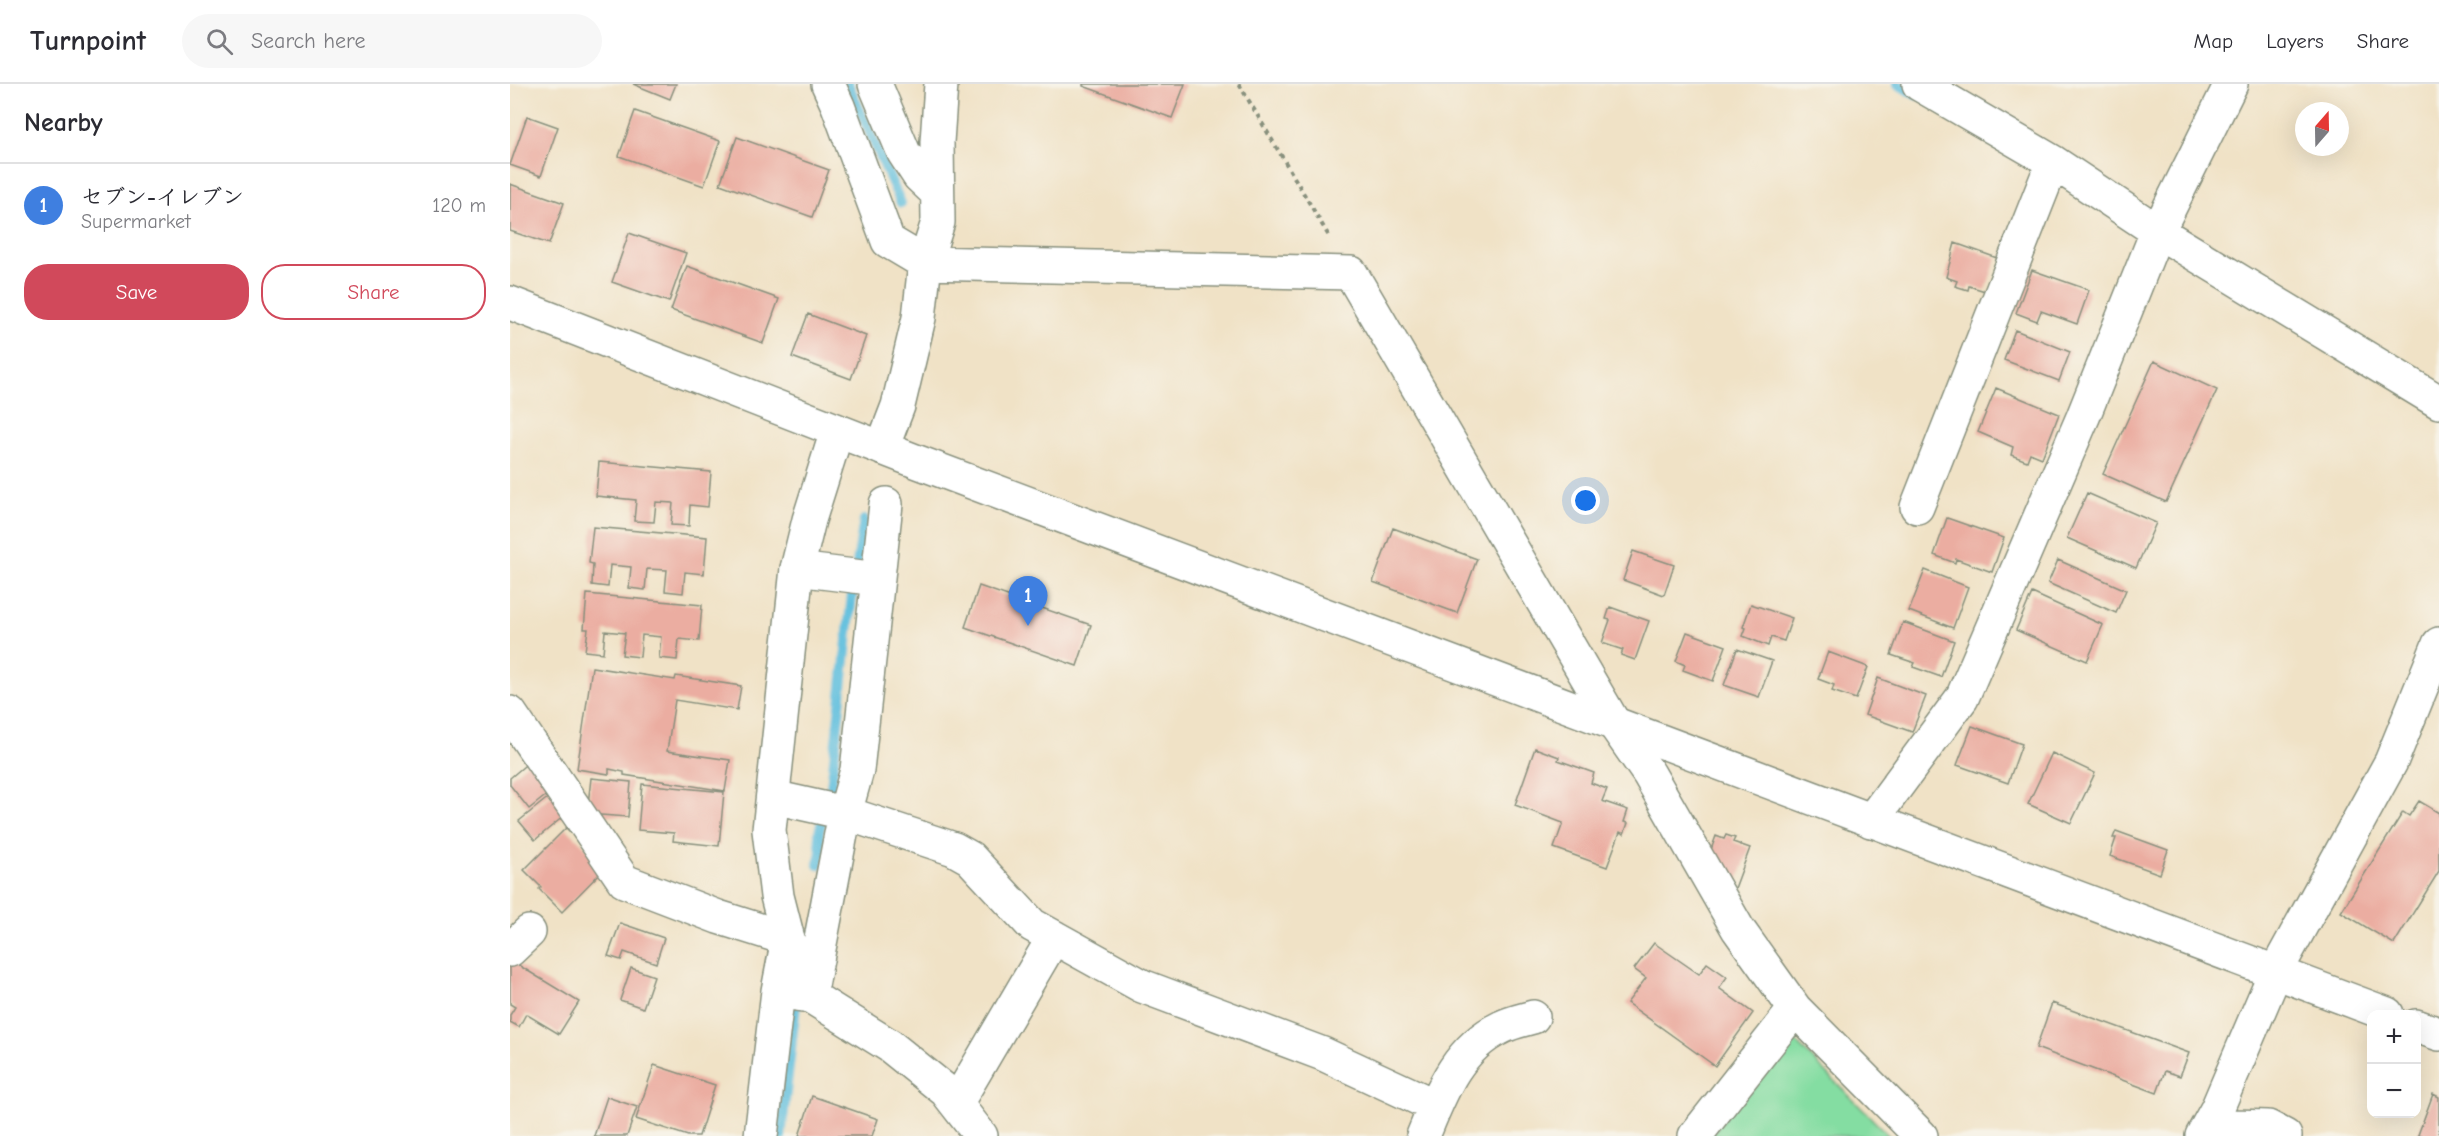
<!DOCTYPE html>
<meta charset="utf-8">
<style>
body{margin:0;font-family:"Comic Neue","Klee One",sans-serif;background:#f7f7f7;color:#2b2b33}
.controls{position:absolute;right:18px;bottom:18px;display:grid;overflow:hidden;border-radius:12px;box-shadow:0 6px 24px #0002}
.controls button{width:54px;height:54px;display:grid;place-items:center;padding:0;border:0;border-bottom:2px solid #e1e1e2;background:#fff;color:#2b2b33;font:30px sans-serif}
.compass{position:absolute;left:1785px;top:18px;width:54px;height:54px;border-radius:50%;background:#fff;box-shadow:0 6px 24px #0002;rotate:20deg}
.you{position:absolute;left:1076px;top:417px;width:21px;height:21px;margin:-15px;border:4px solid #fff;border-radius:50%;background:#1a73e8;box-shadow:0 0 0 9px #1a73e833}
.badge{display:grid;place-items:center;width:39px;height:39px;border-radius:50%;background:#d1495b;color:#fff;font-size:20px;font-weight:700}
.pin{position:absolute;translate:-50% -50px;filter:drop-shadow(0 2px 3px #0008)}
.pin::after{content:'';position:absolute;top:32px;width:21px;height:18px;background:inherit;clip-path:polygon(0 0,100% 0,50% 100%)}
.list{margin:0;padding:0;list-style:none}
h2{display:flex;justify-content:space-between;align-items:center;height:78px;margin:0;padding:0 24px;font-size:26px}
h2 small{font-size:20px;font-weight:400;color:#7c7c81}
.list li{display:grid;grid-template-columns:39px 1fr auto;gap:18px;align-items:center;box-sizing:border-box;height:84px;padding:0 24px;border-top:2px solid #e1e1e2}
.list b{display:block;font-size:22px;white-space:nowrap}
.list p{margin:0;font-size:20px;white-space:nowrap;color:#7c7c81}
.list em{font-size:20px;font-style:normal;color:#7c7c81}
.actions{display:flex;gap:12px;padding:18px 24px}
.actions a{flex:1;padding:14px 0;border:2px solid #d1495b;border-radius:24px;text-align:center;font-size:21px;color:#d1495b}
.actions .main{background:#d1495b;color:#fff}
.icon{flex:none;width:33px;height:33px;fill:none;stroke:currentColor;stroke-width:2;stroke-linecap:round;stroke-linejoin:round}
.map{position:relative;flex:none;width:1929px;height:1052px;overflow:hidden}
header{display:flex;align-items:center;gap:36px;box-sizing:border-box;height:84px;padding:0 30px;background:#fff;border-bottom:2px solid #e1e1e2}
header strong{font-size:28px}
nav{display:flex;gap:33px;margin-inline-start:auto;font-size:21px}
.search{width:420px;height:54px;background:#f7f7f7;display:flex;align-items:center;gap:15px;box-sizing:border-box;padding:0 21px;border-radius:33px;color:#7c7c81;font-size:22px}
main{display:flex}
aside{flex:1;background:#fff}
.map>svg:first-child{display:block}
.green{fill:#84dda2;stroke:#528d6b;stroke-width:1.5}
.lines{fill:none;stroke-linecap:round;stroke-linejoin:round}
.stream{stroke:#60bfde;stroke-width:10}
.building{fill:#ebada1}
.street-casing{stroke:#88907d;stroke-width:36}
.secondary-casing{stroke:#88907d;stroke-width:36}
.path{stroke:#88907d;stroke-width:4;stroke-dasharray:4.5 4.5;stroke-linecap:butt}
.street{stroke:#fff;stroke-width:33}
.secondary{stroke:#fff;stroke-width:33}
</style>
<header>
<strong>Turnpoint</strong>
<div class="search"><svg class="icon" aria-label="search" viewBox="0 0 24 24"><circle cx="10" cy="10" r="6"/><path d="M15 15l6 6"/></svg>Search here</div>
<nav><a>Map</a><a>Layers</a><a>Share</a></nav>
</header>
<main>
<aside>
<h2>Nearby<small></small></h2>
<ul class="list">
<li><span class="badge" style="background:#3f7fe0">1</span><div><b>セブン-イレブン</b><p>Supermarket</p></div><em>120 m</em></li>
</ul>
<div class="actions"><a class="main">Save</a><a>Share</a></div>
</aside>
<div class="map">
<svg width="1929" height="1052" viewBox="0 0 1929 1052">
<rect width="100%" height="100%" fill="#f7f3e8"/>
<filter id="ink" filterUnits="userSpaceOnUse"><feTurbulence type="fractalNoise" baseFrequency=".0167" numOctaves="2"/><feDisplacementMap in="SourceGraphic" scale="12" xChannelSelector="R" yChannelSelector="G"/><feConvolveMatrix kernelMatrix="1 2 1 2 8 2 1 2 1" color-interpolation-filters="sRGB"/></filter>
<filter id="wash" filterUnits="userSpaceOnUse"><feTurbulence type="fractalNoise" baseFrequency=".008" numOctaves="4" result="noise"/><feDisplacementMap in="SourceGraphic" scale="24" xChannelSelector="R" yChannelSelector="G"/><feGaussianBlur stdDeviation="1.35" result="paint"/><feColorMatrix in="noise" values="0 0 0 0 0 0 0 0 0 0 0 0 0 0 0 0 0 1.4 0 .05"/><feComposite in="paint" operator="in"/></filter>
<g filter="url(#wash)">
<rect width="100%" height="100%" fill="#f0e2c6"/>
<path class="green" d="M 1278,950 L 1379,1052 L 1201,1052 Z"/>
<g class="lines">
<path class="stream" d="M 338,0 L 391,119
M 1388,0 L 1406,11
M 308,781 L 311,768 L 309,748 L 321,704 L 342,511 L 354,436
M 271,1052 L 287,912"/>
</g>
<g id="blocks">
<path class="building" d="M 123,0 L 166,0 L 160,15 Z
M 573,0 L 675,0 L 662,34 L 573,2 Z
M 125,27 L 210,57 L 194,102 L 109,72 Z
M 17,32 L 48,43 L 31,92 L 0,81 Z
M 227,53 L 319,86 L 302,133 L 210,100 Z
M 0,100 L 54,119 L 39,160 L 0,147 Z
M 119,149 L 176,169 L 159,218 L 102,198 Z
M 1445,159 L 1487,174 L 1475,207 L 1459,202 L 1458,206 L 1445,202 L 1447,197 L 1436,193 Z
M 177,182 L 269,215 L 253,259 L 161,226 Z
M 1522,186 L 1579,206 L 1567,240 L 1531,227 L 1527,237 L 1506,229 Z
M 298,230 L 356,252 L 341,295 L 282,273 Z
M 1505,246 L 1560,268 L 1549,297 L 1494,276 Z
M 1644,277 L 1707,306 L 1656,418 L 1593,390 Z
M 1486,304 L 1549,330 L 1532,374 L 1520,369 L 1517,377 L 1501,371 L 1503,363 L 1468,348 Z
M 89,378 L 201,388 L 198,423 L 180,421 L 179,442 L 161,441 L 163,419 L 146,418 L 144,438 L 124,437 L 126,416 L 86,412 Z
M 1577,409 L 1646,439 L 1626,484 L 1557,454 Z
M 1437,434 L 1494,454 L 1482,488 L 1446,475 L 1445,479 L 1424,471 Z
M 83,443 L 197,453 L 194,490 L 175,488 L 173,509 L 155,507 L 157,486 L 137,485 L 135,506 L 119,504 L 121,483 L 100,481 L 98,503 L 82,501 L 83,480 L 79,479 Z
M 883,444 L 967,475 L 947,529 L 863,498 Z
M 1123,467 L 1164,481 L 1154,511 L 1113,496 Z
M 1548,476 L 1616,506 L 1606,529 L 1538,499 Z
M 1415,486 L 1458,503 L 1443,544 L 1399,527 Z
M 469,502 L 581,541 L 567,582 L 455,543 Z
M 1522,509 L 1593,541 L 1577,577 L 1506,546 Z
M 77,510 L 192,521 L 189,557 L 169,555 L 167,576 L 149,574 L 151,553 L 132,551 L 130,573 L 112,571 L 115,549 L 95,547 L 93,569 L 75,567 L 78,545 L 74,545 Z
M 1241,520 L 1282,534 L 1274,557 L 1261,553 L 1258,562 L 1233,552 L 1236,544 L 1233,543 Z
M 1100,523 L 1139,537 L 1125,576 L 1111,571 L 1113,566 L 1092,559 L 1100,536 L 1096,535 Z
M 1393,538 L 1444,557 L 1431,593 L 1403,583 L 1405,579 L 1381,571 Z
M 1177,548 L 1216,562 L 1203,597 L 1173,586 L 1175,581 L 1166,577 Z
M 1227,565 L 1262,577 L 1249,613 L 1214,601 Z
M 1318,568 L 1358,583 L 1346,615 L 1322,607 L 1324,601 L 1308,595 Z
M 82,583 L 165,596 L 166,592 L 231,602 L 227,626 L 165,616 L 157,667 L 220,676 L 215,707 L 114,691 L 114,688 L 99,685 L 99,690 L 67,685 Z
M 1368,594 L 1416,612 L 1402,648 L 1355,631 Z
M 1462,642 L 1512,660 L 1498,699 L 1447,681 Z
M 1025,664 L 1049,673 L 1048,676 L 1084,689 L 1081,699 L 1097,705 L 1092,717 L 1118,726 L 1114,738 L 1118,739 L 1114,750 L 1110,748 L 1097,783 L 1044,764 L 1053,739 L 1005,721 Z
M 1542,669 L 1585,689 L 1561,739 L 1518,720 Z
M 20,677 L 43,706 L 19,725 L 0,701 L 0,694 Z
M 81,694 L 121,698 L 118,733 L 77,730 Z
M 132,700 L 214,708 L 209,762 L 163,757 L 164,749 L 128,746 Z
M 45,708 L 60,727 L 25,756 L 9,737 Z
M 1909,717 L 1929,729 L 1929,787 L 1884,860 L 1831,828 L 1893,728 L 1899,732 Z
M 56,744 L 96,783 L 52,828 L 29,805 L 31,803 L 14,786 Z
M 1606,747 L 1658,766 L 1650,790 L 1600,772 L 1606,754 L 1603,754 Z
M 1216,751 L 1225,754 L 1223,758 L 1240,764 L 1224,807 L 1198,774 L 1206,752 L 1214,755 Z
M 110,839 L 154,854 L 146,879 L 114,868 L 111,876 L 98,872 Z
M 1144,859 L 1189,890 L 1197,879 L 1217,893 L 1209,904 L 1243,929 L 1205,982 L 1117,919 L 1136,894 L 1124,885 Z
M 0,876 L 69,918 L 49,950 L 16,930 L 9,943 L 0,938 L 0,931 L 5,923 L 0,920 Z
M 121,884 L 144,892 L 133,924 L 110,916 Z
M 1542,919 L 1679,969 L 1670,992 L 1655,987 L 1647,1009 L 1526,964 Z
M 144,981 L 205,1001 L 189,1052 L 178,1052 L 126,1035 Z
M 1923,1010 L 1929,1013 L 1929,1052 L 1910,1052 L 1908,1051 Z
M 302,1012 L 368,1035 L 362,1052 L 289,1052 Z
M 97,1013 L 127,1023 L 117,1052 L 84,1052 Z"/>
</g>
</g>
<g filter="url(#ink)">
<use href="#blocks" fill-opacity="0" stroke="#88907d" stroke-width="1.5"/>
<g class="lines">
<g class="street-casing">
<path id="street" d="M 318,0 L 328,22 L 378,157 L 415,179 L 841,189 L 1105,641 L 1139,690 L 1228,845 L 1285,925 L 1411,1052
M 365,0 L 394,69 L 409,92 L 427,109
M 1409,0 L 1543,78 L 1647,147 L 1929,318
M 372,364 L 388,322 L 409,234 L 415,179 L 428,138 L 427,58 L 431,0
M 1407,423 L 1543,78
M 287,485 L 368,495
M 0,629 L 114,797 L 208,833 L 278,855 L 268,907 L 251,1052
M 263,713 L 335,729 L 444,765 L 460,774 L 522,841 L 632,902 L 813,970 L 925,1022
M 1361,737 L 1452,614 L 1573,333 L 1645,153 L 1721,0
M 0,866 L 19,848
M 279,909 L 300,912 L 380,962 L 436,1007 L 471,1052
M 300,912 L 335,729 L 347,686 L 376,420
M 446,1020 L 544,853
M 913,1052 C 931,1008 947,964 992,943 C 1002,938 1013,936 1023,933
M 1185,1052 L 1285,925
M 1692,1052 L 1707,1025 L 1765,889 L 1881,678 L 1929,560
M 1702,1052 L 1724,1042 L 1758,1043 L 1775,1052"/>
</g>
<g class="secondary-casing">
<path id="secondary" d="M 0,219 L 408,378 L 1877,930
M 278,855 L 267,812 L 259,746 L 287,485 L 299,436 L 327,347
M 1906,942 L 1929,950"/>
</g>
<path class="path" d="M 729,0 L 820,154"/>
<use href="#street" class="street"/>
<use href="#secondary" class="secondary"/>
</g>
</g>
</svg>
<div class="controls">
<button>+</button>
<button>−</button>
</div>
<svg class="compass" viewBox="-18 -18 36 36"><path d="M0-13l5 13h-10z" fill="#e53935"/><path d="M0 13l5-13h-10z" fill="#7c7c81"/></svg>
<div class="you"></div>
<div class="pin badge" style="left:518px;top:542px;background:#3f7fe0">1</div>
</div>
</main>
